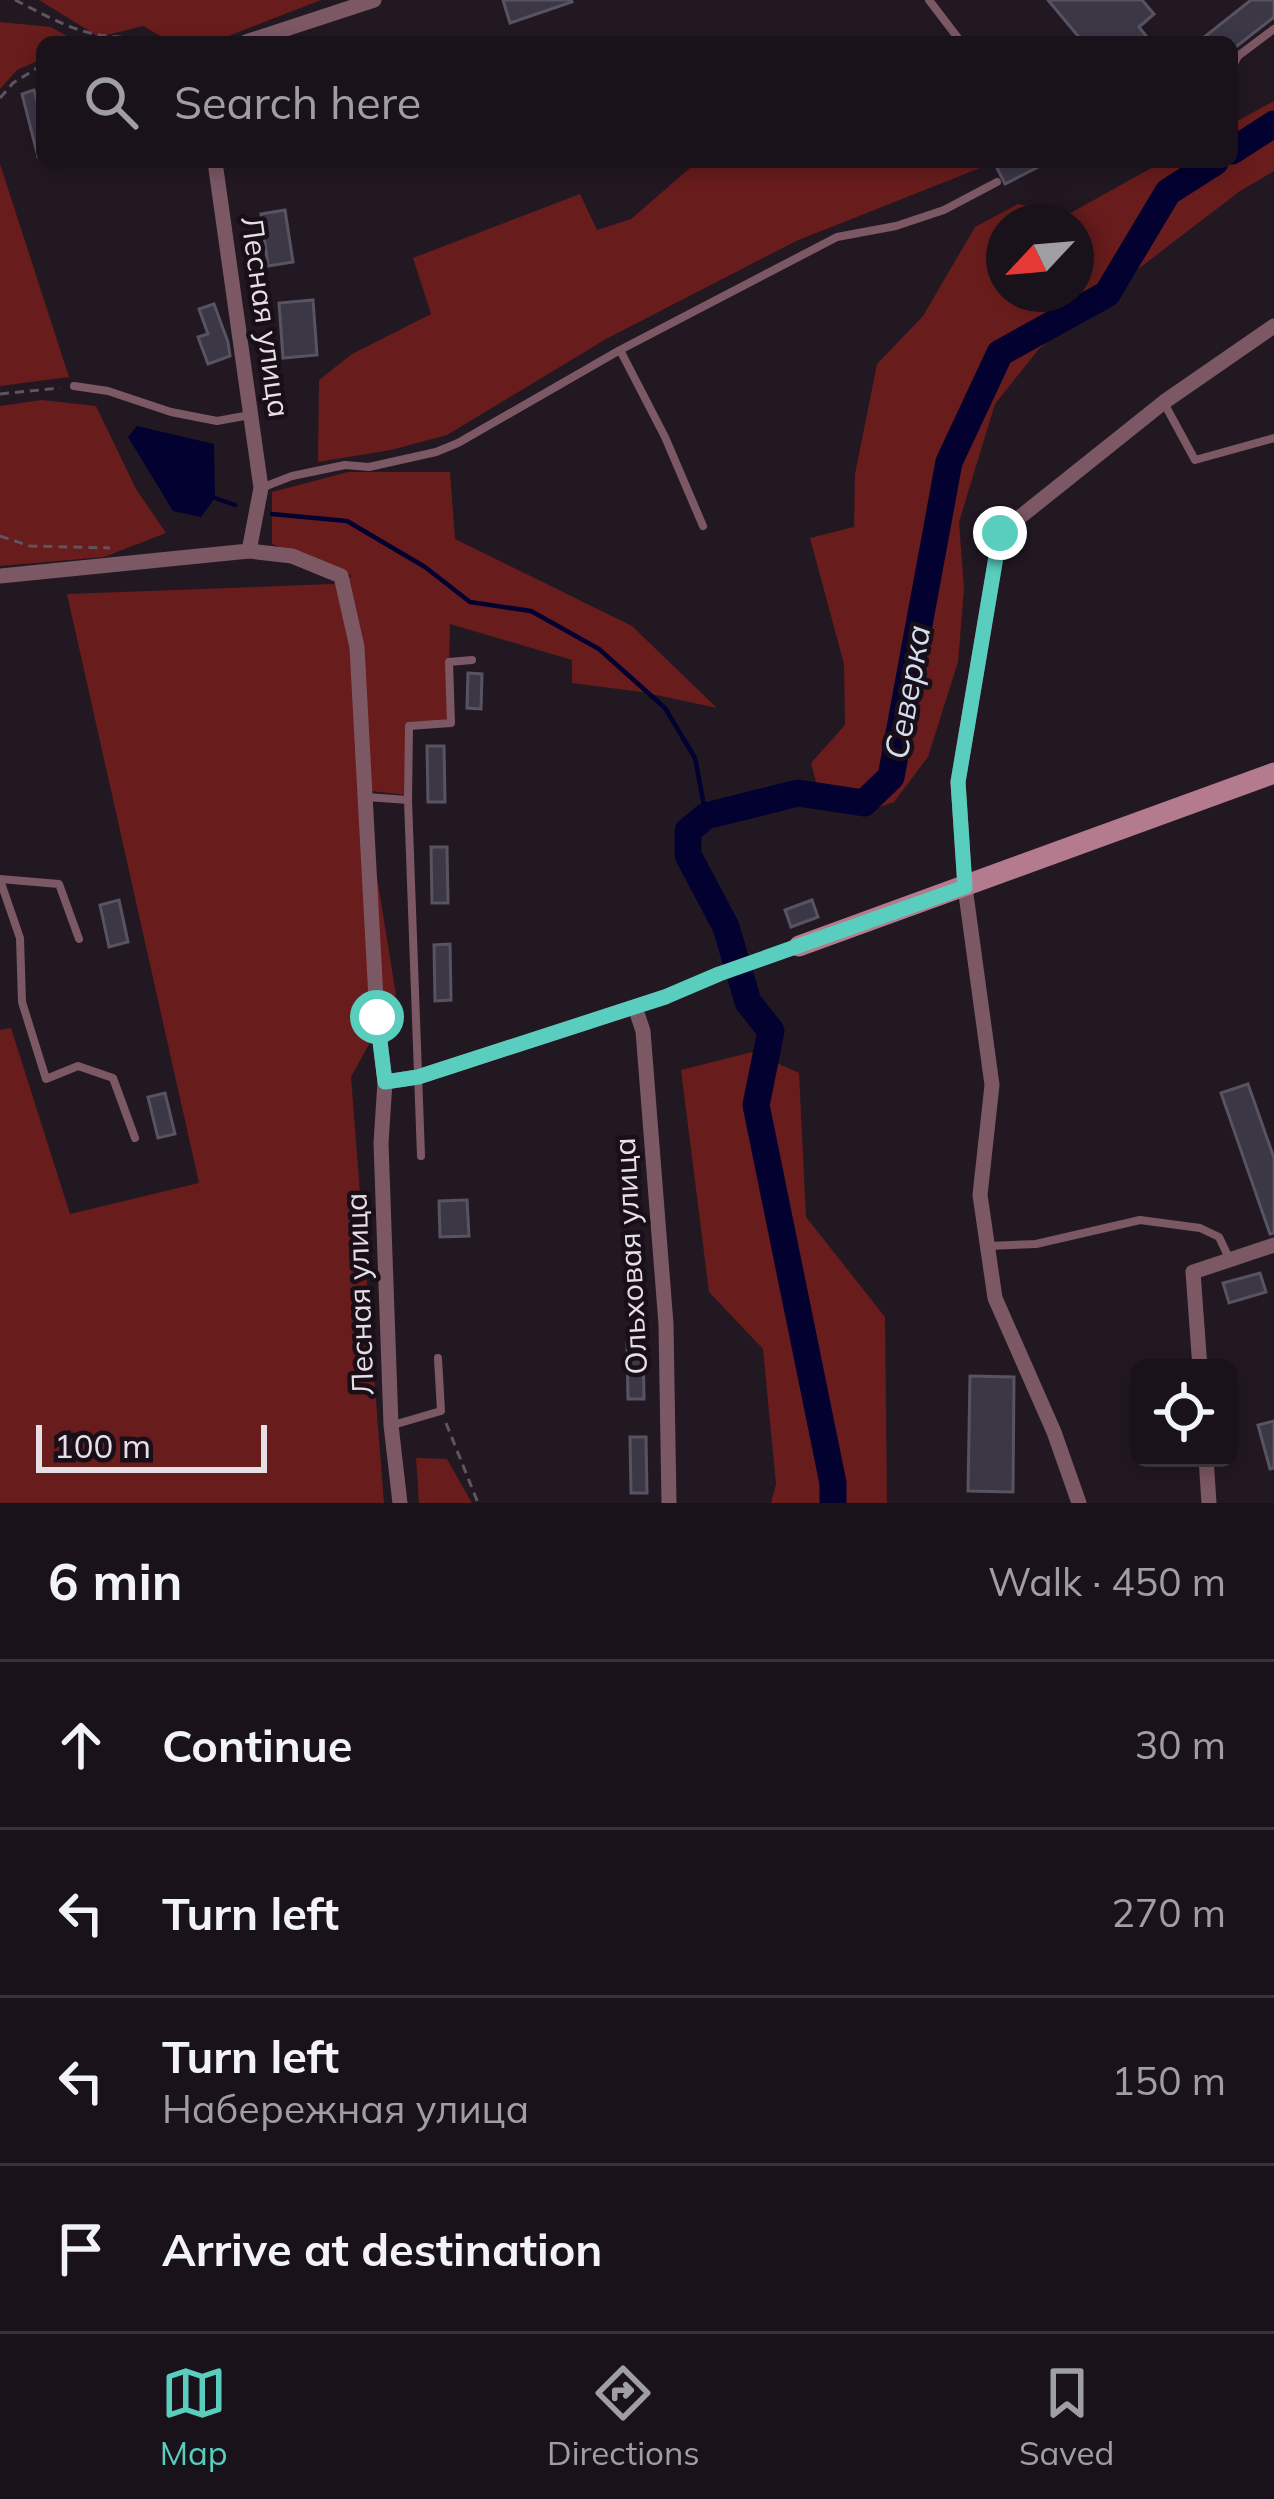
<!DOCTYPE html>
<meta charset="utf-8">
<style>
body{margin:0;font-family:Mulish,sans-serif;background:#272027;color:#f1f3f6}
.controls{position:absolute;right:36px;bottom:36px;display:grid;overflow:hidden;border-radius:18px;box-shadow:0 6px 18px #0003}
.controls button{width:108px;height:108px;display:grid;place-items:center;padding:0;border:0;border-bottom:3px solid #383239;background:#1a121a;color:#f1f3f6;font:60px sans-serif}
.compass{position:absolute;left:986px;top:204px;width:108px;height:108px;border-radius:50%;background:#1a121a;box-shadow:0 6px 18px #0003;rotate:244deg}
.scale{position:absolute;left:36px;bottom:30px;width:231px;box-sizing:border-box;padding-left:12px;border:6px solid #e7dfe6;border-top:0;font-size:33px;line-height:42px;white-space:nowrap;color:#e7dfe6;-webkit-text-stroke:9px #190f19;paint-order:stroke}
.stop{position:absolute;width:36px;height:36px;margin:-27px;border:9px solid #59cebe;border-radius:50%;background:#fff}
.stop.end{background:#59cebe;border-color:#fff;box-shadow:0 3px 12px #0008}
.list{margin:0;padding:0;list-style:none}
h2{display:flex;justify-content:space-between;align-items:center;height:156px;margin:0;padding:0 48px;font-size:51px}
h2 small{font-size:39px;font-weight:400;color:#9f9ea2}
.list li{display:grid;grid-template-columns:78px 1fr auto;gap:36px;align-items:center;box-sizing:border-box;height:168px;padding:0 48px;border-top:3px solid #383239}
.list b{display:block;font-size:45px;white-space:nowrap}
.list p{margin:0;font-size:39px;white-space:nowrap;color:#9f9ea2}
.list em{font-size:39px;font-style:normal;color:#9f9ea2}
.icon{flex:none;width:66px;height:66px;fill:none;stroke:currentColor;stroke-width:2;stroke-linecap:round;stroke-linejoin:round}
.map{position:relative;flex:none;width:1274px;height:1503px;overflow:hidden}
.search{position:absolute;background:#1a121a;box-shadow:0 6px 18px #0003;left:36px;right:36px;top:36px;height:132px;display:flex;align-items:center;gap:30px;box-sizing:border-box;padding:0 42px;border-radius:18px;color:#9f9ea2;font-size:45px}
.sheet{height:828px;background:#1a121a}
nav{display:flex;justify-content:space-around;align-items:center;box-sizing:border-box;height:168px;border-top:3px solid #383239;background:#1a121a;font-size:33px;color:#9f9ea2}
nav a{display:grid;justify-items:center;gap:6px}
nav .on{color:#59cebe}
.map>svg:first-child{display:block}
.green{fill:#691c1c;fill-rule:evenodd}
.water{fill:#030130}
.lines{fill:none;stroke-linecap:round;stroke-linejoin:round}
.stream{stroke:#030130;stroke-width:4.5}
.river{stroke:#030130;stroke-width:27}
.building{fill:#3b3745;stroke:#575362;stroke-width:3}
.path{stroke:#5e555e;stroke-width:3;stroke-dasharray:9 6;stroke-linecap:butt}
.lane{stroke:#7c5865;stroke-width:8}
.street{stroke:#7c5865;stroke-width:15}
.secondary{stroke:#b47a8e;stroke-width:21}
.route{stroke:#59cebe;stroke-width:15}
.labels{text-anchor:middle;stroke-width:9;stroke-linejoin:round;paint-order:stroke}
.street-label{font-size:30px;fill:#e7dfe6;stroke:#190f19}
.water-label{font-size:33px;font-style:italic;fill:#d5ddf1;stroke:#190f19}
</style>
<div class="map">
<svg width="1274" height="1503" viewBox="0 0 1274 1503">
<rect width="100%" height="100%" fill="#221822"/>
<path class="green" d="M 39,0 L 321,0 L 213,42 L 171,42 L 143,26 L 99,37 Z
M 0,22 L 51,27 L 78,42 L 42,42 L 42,59 L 17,70 L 0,89 Z
M 1274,101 L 1274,171 L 1240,191 L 1082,312 L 1038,350 L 995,404 L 959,522 L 964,589 L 958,662 L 928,757 L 894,802 L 858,814 L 823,809 L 811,763 L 845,725 L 844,664 L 810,538 L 854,527 L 855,474 L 877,364 L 923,316 L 975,227 L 1018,204 L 1067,215 L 1162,162 L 1232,162 L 1232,124 ZM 1004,222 L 1076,222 L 1076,294 L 1004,294 Z
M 697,162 L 977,162 L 980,168 L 796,241 L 606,339 L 447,435 L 391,450 L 318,462 L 319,380 L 352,354 L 431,314 L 413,258 L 580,194 L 597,230 L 631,219 Z
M 0,164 L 69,377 L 0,386 Z
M 42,400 L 96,406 L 136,489 L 166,533 L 104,557 L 0,566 L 0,406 Z
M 348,472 L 450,472 L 455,539 L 632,626 L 717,708 L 642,692 L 572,683 L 572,660 L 450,624 L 448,720 L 405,723 L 405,795 L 363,790 L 396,995 L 351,1077 L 384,1503 L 0,1503 L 0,1030 L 11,1028 L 70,1214 L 199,1183 L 67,594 L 333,584 L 352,576 L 272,544 L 272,492 Z
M 752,1052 L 799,1073 L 806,1217 L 885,1317 L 887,1503 L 771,1503 L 776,1484 L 763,1349 L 709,1292 L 681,1070 Z
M 416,1458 L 447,1459 L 472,1503 L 419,1503 Z"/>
<path class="water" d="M 137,426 L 214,444 L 215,498 L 201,517 L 173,511 L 128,437 Z"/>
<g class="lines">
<path class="stream" d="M 215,498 L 235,505
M 272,514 L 347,521 L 425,567 L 470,602 L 531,611 L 599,649 L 665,708 L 695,758 L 706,816"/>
<path class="river" d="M 1232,151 L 1274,124
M 833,1503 L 833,1483 L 756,1105 L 771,1031 L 748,1002 L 726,927 L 688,855 L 688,831 L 706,816 L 798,793 L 864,803 L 891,777 L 949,462 L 1000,353 L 1107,294 L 1168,192 L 1215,162"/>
</g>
<path class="building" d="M 503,0 L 571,0 L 572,2 L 510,23 Z
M 1048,0 L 1142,0 L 1154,14 L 1139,27 L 1151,42 L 1083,42 Z
M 1251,0 L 1274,0 L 1274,17 L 1232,50 L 1232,42 L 1198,42 Z
M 34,90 L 42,121 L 42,156 L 38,157 L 22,94 Z
M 1003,162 L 1048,162 L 1005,184 L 996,166 Z
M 285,210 L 293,262 L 268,266 L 261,214 Z
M 313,300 L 317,355 L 283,358 L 279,303 Z
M 214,304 L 228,342 L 230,356 L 208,364 L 198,337 L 208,334 L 199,309 Z
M 468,673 L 482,674 L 481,709 L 467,708 Z
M 427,746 L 444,746 L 445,802 L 428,802 Z
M 431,847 L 447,847 L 448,903 L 432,903 Z
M 119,900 L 128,942 L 109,947 L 100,905 Z
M 812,900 L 818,917 L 791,927 L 785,910 Z
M 450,944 L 451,1000 L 435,1001 L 434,945 Z
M 1248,1084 L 1274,1158 L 1274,1233 L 1270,1234 L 1221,1093 Z
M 165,1093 L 175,1134 L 158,1138 L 148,1097 Z
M 467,1200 L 469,1236 L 440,1237 L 439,1201 Z
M 1260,1273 L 1266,1292 L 1229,1303 L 1223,1283 Z
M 627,1343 L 643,1343 L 644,1399 L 628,1399 Z
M 970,1376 L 1014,1377 L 1013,1492 L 968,1491 Z
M 1274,1421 L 1274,1468 L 1270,1469 L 1258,1425 Z
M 630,1437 L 646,1437 L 647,1493 L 631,1493 Z"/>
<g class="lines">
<path class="path" d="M 15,0 C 43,14 75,33 107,36 C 127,38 146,38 166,42
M 91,42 L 103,37
M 0,98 L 13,83 L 42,65
M 0,394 L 60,388
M 0,536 L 30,546 L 110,548
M 678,992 L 781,953
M 446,1423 L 478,1503"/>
<path class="lane" d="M 929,0 L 961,42
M 1232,68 L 1238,56 L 1274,29
M 620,350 L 665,437 L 703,526
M 74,386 L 108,391 L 171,412 L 217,421 L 250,415
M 1164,403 L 1195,460 L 1274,438
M 261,488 L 292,476 L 345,465 L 369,467 L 436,452 L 458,443 L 620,350 L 837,237 L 896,226 L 944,210 L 997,182
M 366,797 L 408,800
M 0,879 L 59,884 L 79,939
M 0,880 L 20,938 L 22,1002 L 46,1079 L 78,1066 L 113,1078 L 135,1138
M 421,1156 L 408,800 L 409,726 L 451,723 L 449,662 L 472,660
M 988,1246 L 1036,1244 L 1140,1220 L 1200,1228 L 1219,1237 L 1229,1258
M 393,1425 L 441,1411 L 438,1358"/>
<path class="street" d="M 246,42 L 374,0
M 215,162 L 261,488 L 249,551
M 0,576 L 249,551 L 292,556 L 341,576 L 357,647 L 377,1017 L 385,1082 L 381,1143 L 391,1425 L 400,1503
M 635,1007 L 643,1031 L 666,1324 L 669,1503
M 385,1082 L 418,1077 L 665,997
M 1200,1368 L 1193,1272 L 1274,1245
M 1206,1458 L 1209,1503
M 1079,1503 L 1054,1432 L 995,1298 L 980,1195 L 992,1085 L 965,887 L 958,782 L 1000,533 L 1164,402 L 1274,326"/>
<path class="secondary" d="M 799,946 L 1274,773"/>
</g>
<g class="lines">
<path class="route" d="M 377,1017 L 385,1082 L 418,1077 L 665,997 L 719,974 L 965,887 L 958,782 L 1000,533"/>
</g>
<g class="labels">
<g class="street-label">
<text transform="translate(265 317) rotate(82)" y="10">Лесная улица</text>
<text transform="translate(631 1256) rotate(-93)" y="10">Ольховая улица</text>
<text transform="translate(360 1294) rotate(-92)" y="10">Лесная улица</text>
</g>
<g class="water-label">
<text transform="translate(907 692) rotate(-80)" y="12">Северка</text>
</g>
</g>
</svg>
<div class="controls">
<button><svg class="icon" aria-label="locate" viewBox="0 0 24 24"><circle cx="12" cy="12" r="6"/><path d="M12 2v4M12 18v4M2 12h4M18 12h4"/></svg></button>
</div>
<svg class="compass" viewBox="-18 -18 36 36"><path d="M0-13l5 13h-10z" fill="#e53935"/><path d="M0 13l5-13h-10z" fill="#9f9ea2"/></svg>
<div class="scale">100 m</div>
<div class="stop" style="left:377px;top:1017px"></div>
<div class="stop end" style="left:1000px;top:533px"></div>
<div class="search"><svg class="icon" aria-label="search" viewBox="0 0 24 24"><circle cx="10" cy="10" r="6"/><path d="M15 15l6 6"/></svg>Search here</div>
</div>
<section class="sheet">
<h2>6 min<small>Walk · 450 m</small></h2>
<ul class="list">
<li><svg class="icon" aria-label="ahead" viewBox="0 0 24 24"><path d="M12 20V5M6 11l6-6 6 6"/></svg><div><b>Continue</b></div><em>30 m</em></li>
<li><svg class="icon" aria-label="left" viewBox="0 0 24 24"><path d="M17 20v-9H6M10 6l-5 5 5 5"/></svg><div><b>Turn left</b></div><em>270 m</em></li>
<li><svg class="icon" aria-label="left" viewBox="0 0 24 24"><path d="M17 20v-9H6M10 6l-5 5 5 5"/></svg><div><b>Turn left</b><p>Набережная улица</p></div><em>150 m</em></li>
<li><svg class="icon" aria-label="arrive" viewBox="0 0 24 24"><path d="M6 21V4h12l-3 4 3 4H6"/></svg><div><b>Arrive at destination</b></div></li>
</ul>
</section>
<nav>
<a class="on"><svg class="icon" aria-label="map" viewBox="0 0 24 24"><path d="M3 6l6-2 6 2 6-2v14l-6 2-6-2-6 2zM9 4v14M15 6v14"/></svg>Map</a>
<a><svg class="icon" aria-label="directions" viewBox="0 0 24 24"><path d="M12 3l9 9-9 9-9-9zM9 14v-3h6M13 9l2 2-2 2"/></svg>Directions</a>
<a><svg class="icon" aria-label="saved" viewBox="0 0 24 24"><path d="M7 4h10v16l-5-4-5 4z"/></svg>Saved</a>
</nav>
